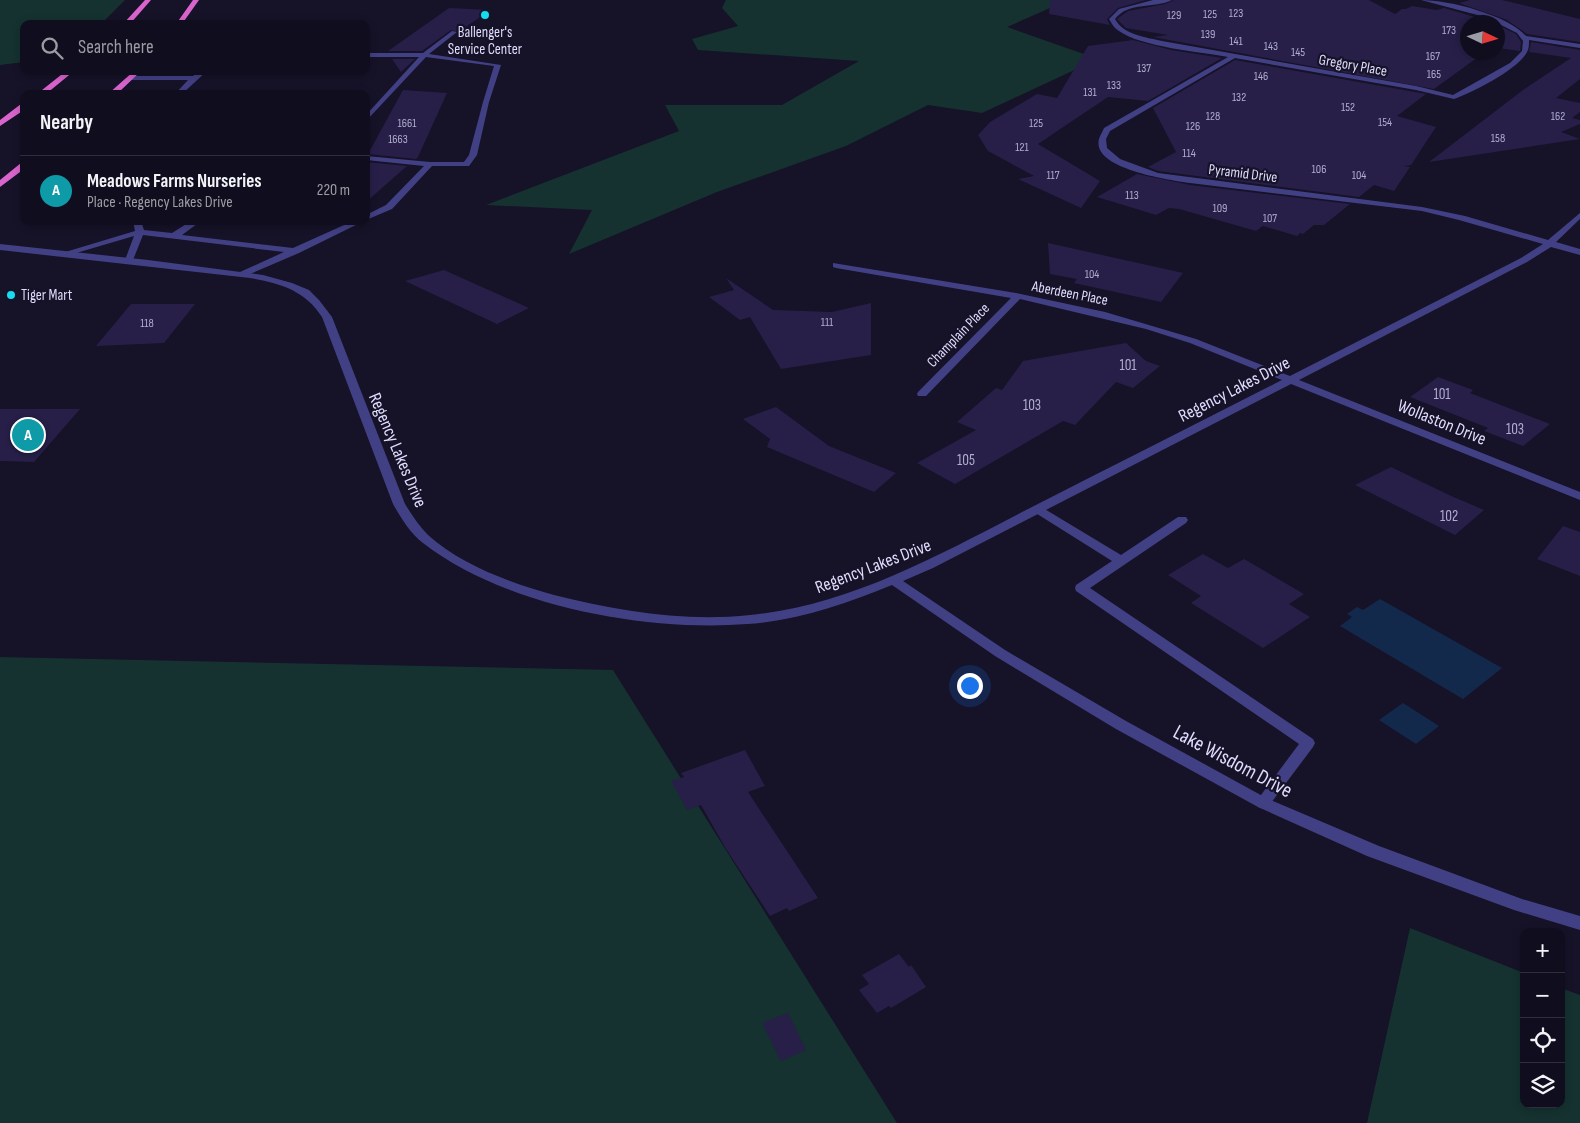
<!DOCTYPE html>
<meta charset="utf-8">
<style>
body{margin:0;font-family:"Sofia Sans Condensed",sans-serif;background:#191727;color:#f1f3f6}
.controls{position:absolute;right:15px;bottom:15px;display:grid;overflow:hidden;border-radius:10px;box-shadow:0 2px 8px #0003}
.controls button{width:45px;height:45px;display:grid;place-items:center;padding:0;border:0;border-bottom:1px solid #302e3c;background:#100e1e;color:#f1f3f6;font:25px sans-serif}
.compass{position:absolute;left:1460px;top:15px;width:45px;height:45px;border-radius:50%;background:#100e1e;box-shadow:0 2px 8px #0003;rotate:94deg}
.you{position:absolute;left:969px;top:685px;width:18px;height:18px;margin:-12px;border:4px solid #fff;border-radius:50%;background:#1a73e8;box-shadow:0 0 0 8px #1a73e833}
.badge{display:grid;place-items:center;width:32px;height:32px;border-radius:50%;background:#15dcef;color:#fff;font-size:16px;font-weight:700}
.pin{position:absolute;translate:-50% -50%;border:2px solid #fff;box-shadow:0 1px 5px #0006}
.list{margin:0;padding:0;list-style:none}
h2{display:flex;justify-content:space-between;align-items:center;height:65px;margin:0;padding:0 20px;font-size:21px}
h2 small{font-size:16px;font-weight:400;color:#9c9ca4}
.list li{display:grid;grid-template-columns:32px 1fr auto;gap:15px;align-items:center;box-sizing:border-box;height:70px;padding:0 20px;border-top:1px solid #302e3c}
.list b{display:block;font-size:19px;white-space:nowrap}
.list p{margin:0;font-size:16px;white-space:nowrap;color:#9c9ca4}
.list em{font-size:16px;font-style:normal;color:#9c9ca4}
.icon{flex:none;width:28px;height:28px;fill:none;stroke:currentColor;stroke-width:2;stroke-linecap:round;stroke-linejoin:round}
.map{position:relative;flex:none;width:1580px;height:1123px;overflow:hidden}
.search{position:absolute;background:#100e1e;box-shadow:0 2px 8px #0003;left:20px;top:20px;width:350px;height:55px;display:flex;align-items:center;gap:12px;box-sizing:border-box;padding:0 18px;border-radius:10px;color:#9c9ca4;font-size:19px}
.panel{position:absolute;background:#100e1e;box-shadow:0 2px 8px #0003;left:20px;top:90px;width:350px;height:135px;border-radius:10px}
.map>svg:first-child{display:block}
.green{fill:#153230}
.water{fill:#13294c}
.building{fill:#271f48}
.lines{fill:none;stroke-linecap:round;stroke-linejoin:round}
.service{fill:#424084;fill-rule:evenodd}
.minor{fill:#424084;fill-rule:evenodd}
.trunk{fill:#da64ce;fill-rule:evenodd}
.poi-dot{fill:#15dcef;stroke:#161228;stroke-width:2}
.labels{text-anchor:middle;stroke-width:4.5;stroke-linejoin:round;paint-order:stroke}
.far-number-label{font-size:12px;fill:#b1add0}
.far-poi-label{font-size:15px;fill:#dfdcfd;stroke:#161228}
.far-street-label{font-size:15px;fill:#dfdcfd;stroke:#161228}
.number-label{font-size:15px;fill:#b1add0}
.street-label{font-size:18px;fill:#dfdcfd;stroke:#161228}
.near-street-label{font-size:21px;fill:#dfdcfd;stroke:#161228}
</style>
<div class="map">
<svg width="1580" height="1123" viewBox="0 0 1580 1123">
<rect width="100%" height="100%" fill="#161228"/>
<path class="green" d="M 0,0 L 125,0 L 101,24 L 24,24 L 24,62 L 0,65 Z
M 726,0 L 1068,0 L 1007,27 L 1098,59 L 982,113 L 928,105 L 846,146 L 717,192 L 569,254 L 592,210 L 486,205 L 679,131 L 665,105 L 782,105 L 859,61 L 698,50 L 692,39 L 738,26 L 722,8 Z
M 0,657 L 613,670 L 897,1123 L 0,1123 Z
M 1410,928 L 1524,973 L 1524,1104 L 1561,1104 L 1561,988 L 1580,995 L 1580,1123 L 1367,1123 Z"/>
<path class="water" d="M 1380,599 L 1502,668 L 1463,699 L 1340,626 L 1352,617 L 1347,614 L 1357,607 L 1363,610 Z
M 1403,703 L 1439,726 L 1416,744 L 1379,720 Z"/>
<path class="building" d="M 1050,0 L 1146,0 L 1118,8 L 1107,19 L 1110,25 L 1049,14 Z
M 1174,0 L 1369,0 L 1395,14 L 1402,9 L 1406,9 L 1412,6 L 1437,10 L 1444,8 L 1492,22 L 1468,22 L 1468,52 L 1485,52 L 1434,89 L 1153,37 L 1168,35 L 1126,28 L 1117,19 L 1128,11 L 1165,4 Z
M 1470,0 L 1502,0 L 1580,19 L 1580,42 L 1527,34 L 1507,20 L 1459,3 Z
M 449,8 L 490,10 L 459,32 L 451,30 L 422,51 L 388,51 Z
M 1498,25 L 1516,34 L 1521,42 L 1520,51 L 1498,48 Z
M 1133,40 L 1171,50 L 1222,58 L 1148,101 L 1108,97 L 1038,144 L 1100,181 L 1081,208 L 1018,179 L 1034,176 L 988,151 L 978,135 L 990,122 L 1037,94 L 1057,98 L 1088,46 Z
M 1531,42 L 1580,50 L 1580,79 L 1556,98 L 1580,103 L 1580,112 L 1572,118 L 1580,120 L 1580,124 L 1561,132 L 1580,139 L 1429,162 L 1523,90 L 1571,58 L 1529,52 Z
M 392,59 L 415,59 L 401,72 Z
M 1235,60 L 1426,94 L 1397,116 L 1436,127 L 1411,165 L 1404,166 L 1410,167 L 1394,191 L 1374,185 L 1359,197 L 1158,171 L 1148,167 L 1176,152 L 1153,108 Z
M 403,90 L 447,93 L 418,157 L 416,159 L 368,154 Z
M 366,162 L 407,166 L 366,202 Z
M 1137,174 L 1190,185 L 1350,204 L 1324,225 L 1314,225 L 1303,234 L 1300,233 L 1297,236 L 1263,226 L 1256,231 L 1179,209 L 1169,208 L 1156,215 L 1097,197 Z
M 1048,243 L 1183,273 L 1161,302 L 1074,283 L 1077,279 L 1050,274 Z
M 444,270 L 529,308 L 497,324 L 405,281 Z
M 726,278 L 773,310 L 832,312 L 871,303 L 871,355 L 781,369 L 750,317 L 740,320 L 709,297 L 734,290 Z
M 131,304 L 195,304 L 164,343 L 96,346 Z
M 1126,343 L 1146,361 L 1160,366 L 1133,388 L 1116,382 L 1075,425 L 1063,421 L 955,484 L 917,463 L 976,430 L 957,422 L 996,388 L 1002,390 L 1023,361 Z
M 1438,377 L 1473,390 L 1470,393 L 1550,424 L 1523,446 L 1484,431 L 1488,428 L 1410,397 Z
M 776,407 L 829,446 L 896,473 L 874,492 L 767,447 L 770,439 L 743,419 Z
M 0,409 L 80,409 L 34,462 L 0,461 Z
M 1391,467 L 1449,495 L 1484,510 L 1455,535 L 1355,485 Z
M 1563,526 L 1580,532 L 1580,576 L 1537,559 Z
M 1203,554 L 1228,568 L 1244,559 L 1304,594 L 1289,604 L 1310,617 L 1263,648 L 1191,603 L 1201,596 L 1168,575 Z
M 745,750 L 765,786 L 748,792 L 818,898 L 789,911 L 787,908 L 770,916 L 726,849 L 701,805 L 687,810 L 671,781 L 684,777 L 681,773 Z
M 899,954 L 909,967 L 911,965 L 926,987 L 891,1008 L 889,1006 L 877,1013 L 859,990 L 869,984 L 862,975 Z
M 788,1013 L 806,1050 L 781,1061 L 762,1023 Z"/>
<g class="lines">
<path class="service" d="M 452,31 L 457,32 L 429,54 L 501,65 L 489,102 L 477,155 L 469,166 L 432,166 L 392,209 L 366,220 L 366,215 L 386,205 L 424,166 L 366,160 L 366,156 L 430,162 L 464,162 L 469,155 L 483,102 L 494,66 L 426,57 L 366,121 L 366,115 L 419,57 L 366,57 L 366,53 L 423,53 Z
M 199,71 L 207,71 L 182,94 L 175,94 L 188,80 L 131,80 L 128,78 L 131,76 L 193,76 Z
M 133,221 L 141,221 L 144,230 L 172,233 L 191,221 L 201,221 L 182,235 L 293,248 L 353,221 L 364,221 L 299,253 L 243,277 L 239,274 L 240,272 L 284,252 L 143,235 L 133,260 L 129,263 L 125,260 L 134,236 L 66,256 L 62,253 L 135,231 Z
M 1038,505 L 1121,555 L 1178,517 L 1186,517 L 1188,520 L 1186,523 L 1090,588 L 1313,739 L 1315,743 L 1313,747 L 1268,807 L 1263,809 L 1258,807 L 1255,803 L 1299,744 L 1076,591 L 1075,588 L 1076,585 L 1112,561 L 1034,512 L 1032,509 Z"/>
<path class="minor" d="M 1153,0 L 1172,0 C 1154,9 1129,1 1115,19 C 1124,35 1145,37 1162,41 L 1416,86 L 1453,95 L 1510,63 L 1522,51 L 1523,41 L 1517,33 L 1485,17 L 1421,0 C 1449,0 1508,15 1526,36 L 1580,44 L 1580,48 L 1529,40 C 1529,44 1529,49 1527,52 C 1519,69 1472,93 1454,99 L 1416,90 L 1235,58 L 1110,131 L 1106,139 L 1107,148 L 1120,159 L 1158,173 L 1422,207 L 1465,216 L 1548,240 L 1580,213 L 1580,219 L 1556,242 L 1580,249 L 1580,255 L 1551,247 L 1527,262 L 1299,380 L 1580,492 L 1580,500 L 1291,384 L 933,568 L 903,581 L 1005,650 L 1126,721 L 1268,799 L 1379,846 L 1522,899 L 1580,916 L 1580,930 L 1514,910 L 1367,856 L 1258,807 L 1116,729 L 995,656 L 892,585 C 846,604 796,621 747,624 C 646,632 504,606 423,543 C 410,533 401,518 393,504 L 322,317 C 305,290 279,283 250,278 L 0,250 L 0,244 L 148,260 L 263,275 L 292,283 L 309,290 L 319,300 L 332,317 L 405,504 C 412,515 419,526 428,535 C 461,565 511,583 554,595 C 617,611 685,622 750,615 C 852,605 942,553 1032,507 C 1115,465 1198,423 1282,380 L 1190,343 L 1146,329 L 1020,299 L 926,396 L 918,396 L 917,394 L 918,392 L 1011,298 L 836,268 L 833,267 L 833,263 L 1016,293 L 1105,312 L 1196,339 L 1290,376 L 1521,258 L 1543,244 L 1459,220 L 1422,211 L 1190,183 C 1171,180 1091,169 1099,139 C 1100,135 1103,131 1104,128 L 1228,57 C 1201,52 1141,47 1119,31 C 1114,28 1112,24 1109,19 L 1119,9 Z"/>
<path class="trunk" d="M 145,0 L 151,0 L 130,24 L 123,24 Z
M 193,0 L 199,0 L 182,24 L 176,24 Z
M 66,71 L 74,71 L 46,94 L 37,94 Z
M 134,71 L 141,71 L 117,94 L 108,94 Z
M 21,104 L 24,104 L 24,110 L 0,126 L 0,120 Z
M 21,163 L 24,163 L 24,169 L 0,187 L 0,180 Z"/>
</g>
<g class="poi-dot">
<circle cx="485" cy="15" r="5"/>
<circle cx="11" cy="295" r="5"/>
</g>
<g class="labels">
<g class="far-number-label">
<text x="1236" y="17">123</text>
<text x="1210" y="18">125</text>
<text x="1174" y="19">129</text>
<text x="1449" y="34">173</text>
<text x="1208" y="38">139</text>
<text x="1236" y="45">141</text>
<text x="1271" y="50">143</text>
<text x="1298" y="56">145</text>
<text x="1433" y="60">167</text>
<text x="1144" y="72">137</text>
<text x="1434" y="78">165</text>
<text x="1261" y="80">146</text>
<text x="1114" y="89">133</text>
<text x="1090" y="96">131</text>
<text x="1239" y="101">132</text>
<text x="1348" y="111">152</text>
<text x="1213" y="120">128</text>
<text x="1558" y="120">162</text>
<text x="1385" y="126">154</text>
<text x="407" y="127">1661</text>
<text x="1036" y="127">125</text>
<text x="1193" y="130">126</text>
<text x="1498" y="142">158</text>
<text x="398" y="143">1663</text>
<text x="1022" y="151">121</text>
<text x="1189" y="157">114</text>
<text x="1319" y="173">106</text>
<text x="1053" y="179">117</text>
<text x="1359" y="179">104</text>
<text x="1132" y="199">113</text>
<text x="1220" y="212">109</text>
<text x="1270" y="222">107</text>
<text x="1092" y="278">104</text>
<text x="827" y="326">111</text>
<text x="147" y="327">118</text>
</g>
<g class="far-poi-label">
<text x="485" y="37">Ballenger's<tspan x="485" dy="17">Service Center</tspan></text>
<text x="21" y="300" text-anchor="start">Tiger Mart</text>
</g>
<g class="far-street-label">
<text transform="translate(1353 65) rotate(10)" y="5">Gregory Place</text>
<text transform="translate(1243 173) rotate(7)" y="5">Pyramid Drive</text>
<text transform="translate(1070 293) rotate(11)" y="5">Aberdeen Place</text>
<text transform="translate(958 335) rotate(-46)" y="5">Champlain Place</text>
</g>
<g class="number-label">
<text x="1128" y="370">101</text>
<text x="1442" y="399">101</text>
<text x="1032" y="410">103</text>
<text x="1515" y="434">103</text>
<text x="966" y="465">105</text>
<text x="1449" y="521">102</text>
</g>
<g class="street-label">
<text transform="translate(1234 389) rotate(-27)" y="6">Regency Lakes Drive</text>
<text transform="translate(1442 422) rotate(22)" y="6">Wollaston Drive</text>
<text transform="translate(398 450) rotate(67)" y="6">Regency Lakes Drive</text>
<text transform="translate(873 566) rotate(-21)" y="6">Regency Lakes Drive</text>
</g>
<g class="near-street-label">
<text transform="translate(1233 761) rotate(28)" y="7">Lake Wisdom Drive</text>
</g>
</g>
</svg>
<div class="controls">
<button>+</button>
<button>−</button>
<button><svg class="icon" aria-label="locate" viewBox="0 0 24 24"><circle cx="12" cy="12" r="6"/><path d="M12 2v4M12 18v4M2 12h4M18 12h4"/></svg></button>
<button><svg class="icon" aria-label="layers" viewBox="0 0 24 24"><path d="M12 4l9 5-9 5-9-5zM3 14l9 5 9-5"/></svg></button>
</div>
<svg class="compass" viewBox="-18 -18 36 36"><path d="M0-13l5 13h-10z" fill="#e53935"/><path d="M0 13l5-13h-10z" fill="#9c9ca4"/></svg>
<div class="you"></div>
<div class="pin badge" style="left:28px;top:435px;background:#0f9aa8">A</div>
<div class="search"><svg class="icon" aria-label="search" viewBox="0 0 24 24"><circle cx="10" cy="10" r="6"/><path d="M15 15l6 6"/></svg>Search here</div>
<section class="panel">
<h2>Nearby<small></small></h2>
<ul class="list">
<li><span class="badge" style="background:#0f9aa8">A</span><div><b>Meadows Farms Nurseries</b><p>Place · Regency Lakes Drive</p></div><em>220 m</em></li>
</ul>
</section>
</div>
